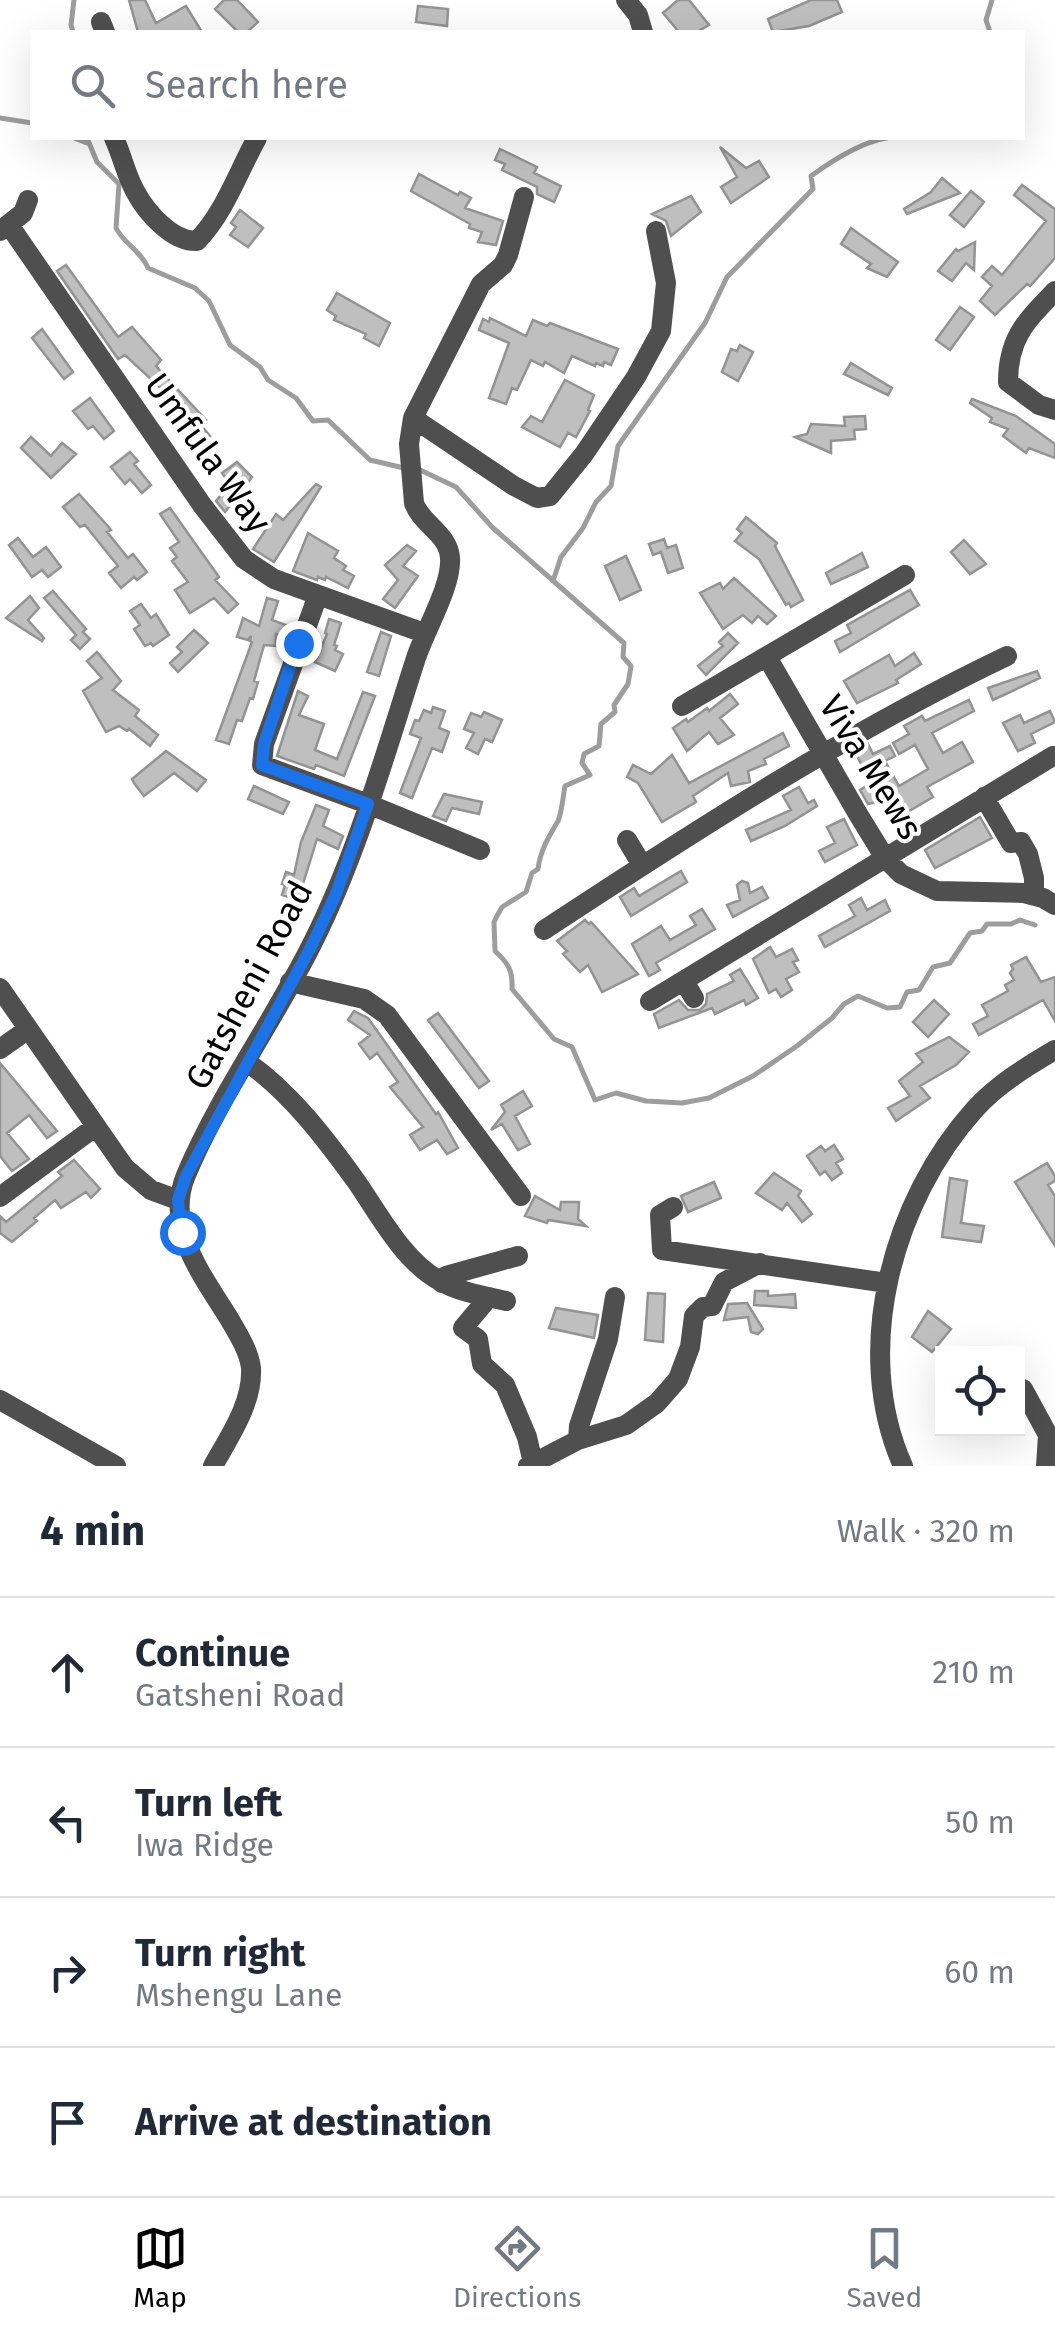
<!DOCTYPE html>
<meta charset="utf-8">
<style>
body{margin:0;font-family:"Fira Sans",sans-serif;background:#f2f2f3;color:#1f2937}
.controls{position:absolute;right:30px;bottom:30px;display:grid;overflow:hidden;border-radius:0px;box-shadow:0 10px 40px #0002}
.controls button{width:90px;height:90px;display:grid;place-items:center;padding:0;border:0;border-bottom:2px solid #e0e1e3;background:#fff;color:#1f2937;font:50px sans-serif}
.stop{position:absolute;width:30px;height:30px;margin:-22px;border:8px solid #1a73e8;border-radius:50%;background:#fff}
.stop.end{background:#1a73e8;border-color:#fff;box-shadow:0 2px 10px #0008}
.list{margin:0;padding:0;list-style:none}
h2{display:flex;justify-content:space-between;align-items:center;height:130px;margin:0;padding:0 40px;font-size:42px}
h2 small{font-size:32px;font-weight:400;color:#747a83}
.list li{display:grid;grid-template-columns:65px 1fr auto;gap:30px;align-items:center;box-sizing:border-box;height:150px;padding:0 40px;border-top:2px solid #e0e1e3}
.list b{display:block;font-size:38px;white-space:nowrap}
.list p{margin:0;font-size:32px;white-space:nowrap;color:#747a83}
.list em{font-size:32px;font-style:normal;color:#747a83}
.icon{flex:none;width:55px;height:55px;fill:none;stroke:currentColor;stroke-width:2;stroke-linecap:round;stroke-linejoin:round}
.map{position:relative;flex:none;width:1055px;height:1466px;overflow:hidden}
.search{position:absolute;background:#fff;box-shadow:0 10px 40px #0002;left:30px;right:30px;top:30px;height:110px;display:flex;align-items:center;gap:25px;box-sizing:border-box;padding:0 35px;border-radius:0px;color:#747a83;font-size:38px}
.sheet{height:730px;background:#fff}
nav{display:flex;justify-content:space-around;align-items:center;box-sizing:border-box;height:140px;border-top:2px solid #e0e1e3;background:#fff;font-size:28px;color:#747a83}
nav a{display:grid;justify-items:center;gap:5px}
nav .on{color:#000}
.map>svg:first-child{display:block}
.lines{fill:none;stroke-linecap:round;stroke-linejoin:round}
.stream{stroke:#9d9d9d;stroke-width:5}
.building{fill:#bfbfbf;stroke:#939393;stroke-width:2.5}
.minor{stroke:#4f4f4f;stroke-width:20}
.route{stroke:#1a73e8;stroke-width:12}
.labels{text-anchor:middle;stroke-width:8;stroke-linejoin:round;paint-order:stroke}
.street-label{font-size:35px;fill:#000;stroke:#fff}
</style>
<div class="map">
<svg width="1055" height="1466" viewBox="0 0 1055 1466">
<rect width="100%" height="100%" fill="#fff"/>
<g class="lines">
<path class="stream" d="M 73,32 L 71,25 L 74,0
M 990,32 L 986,20 L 992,0
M 0,118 L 32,123
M 74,138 L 87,143
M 87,138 L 97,162 L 119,184 L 116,228 C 124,244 142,252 148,268 L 195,288 L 209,301 L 230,345 L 260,367 L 268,380 L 296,398 L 313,421 L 328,420 L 370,460 L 404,468
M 418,469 L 456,487 L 493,528 L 624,643 L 623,657 L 631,666 L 628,684 L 614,705 L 615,712 L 601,724 L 599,746 L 584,754 L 582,763 L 590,775 L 565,786 C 563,796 562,812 558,821 C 549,836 540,851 538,869 L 532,873 L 526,892 L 502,907 L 497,916 L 494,922 L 495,951 C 508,963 513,970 512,989 L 554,1039 L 572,1047 L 595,1100 L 616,1093 L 646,1101 L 682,1103 L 709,1098 L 753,1076 L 797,1046 L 832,1018 L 844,1004 L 858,996 L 887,1008 L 900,1007 L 907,992 L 919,990 L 933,967 L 950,963 L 970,933 L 982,931 L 987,924 L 1011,924 L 1020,920 L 1035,925
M 553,581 L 561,557 L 583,528 L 596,502 L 611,486 L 618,446 L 705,323 L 727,277 L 813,189 L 811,176 C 833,160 861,142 887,138"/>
</g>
<path class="building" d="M 129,0 L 145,0 L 156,23 L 186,6 L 202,32 L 138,32 Z
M 224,0 L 237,0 L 258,22 L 247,32 L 238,32 L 215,9 Z
M 678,0 L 689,0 L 709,25 L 697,32 L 679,32 L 663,13 Z
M 811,0 L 837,0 L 842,12 L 809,26 L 773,32 L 768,19 Z
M 418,6 L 448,9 L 447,26 L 416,22 Z
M 720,147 L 746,168 L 759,161 L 769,177 L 731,203 L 721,187 L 737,177 Z
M 500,149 L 537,167 L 534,173 L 561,186 L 554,202 L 537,194 L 537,187 L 502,170 L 505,164 L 495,160 Z
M 419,174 L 458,195 L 460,192 L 471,198 L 465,208 L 503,221 L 496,245 L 478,242 L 482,232 L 469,228 L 470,224 L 411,191 Z
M 942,178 L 960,193 L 907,214 L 904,209 L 931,192 Z
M 1022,185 L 1055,209 L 1055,258 L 1030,286 L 1027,284 L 995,315 L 980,301 L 992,286 L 982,277 L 992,266 L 1002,275 L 1046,221 L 1014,195 Z
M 971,191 L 984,202 L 964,227 L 950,215 Z
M 691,196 L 701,212 L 671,236 L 666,221 L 652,214 Z
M 240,210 L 263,228 L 248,247 L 230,235 L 236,227 L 231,223 Z
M 851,228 L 898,262 L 887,277 L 867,268 L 871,264 L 841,244 Z
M 975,242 L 974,270 L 966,263 L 952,281 L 938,271 L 956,249 L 958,251 Z
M 66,265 L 118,337 L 132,327 L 161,360 L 156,366 L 206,420 L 201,425 L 210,436 L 201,443 L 172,408 L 178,404 L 125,355 L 118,359 L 57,271 Z
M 337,293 L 390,323 L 379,346 L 364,338 L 366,334 L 334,320 L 336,316 L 327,310 Z
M 960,307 L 974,317 L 950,350 L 936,340 Z
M 490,318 L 526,336 L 533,320 L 547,326 L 550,323 L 618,349 L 611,365 L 604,362 L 603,366 L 596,363 L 595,366 L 572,356 L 564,373 L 545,362 L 543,366 L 531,360 L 517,390 L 512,388 L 506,404 L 489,398 L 509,343 L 479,330 L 483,319 L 489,322 Z
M 42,329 L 73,372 L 64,379 L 32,338 Z
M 740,345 L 753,352 L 738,381 L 722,372 L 731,349 L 737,351 Z
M 851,363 L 892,388 L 888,395 L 844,374 Z
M 565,380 L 594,395 L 588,410 L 590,411 L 576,437 L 568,433 L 560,447 L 522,427 L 531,416 L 542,422 Z
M 90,398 L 114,431 L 104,439 L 93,426 L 88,429 L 73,411 Z
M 972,399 L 1016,416 L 1055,444 L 1055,458 L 1029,448 L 1026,453 L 1003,436 L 1008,429 L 990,422 L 992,418 L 970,403 Z
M 865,416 L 866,429 L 854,430 L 855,439 L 831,441 L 831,453 L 795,437 L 807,434 L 811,424 L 845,426 L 844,417 Z
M 31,437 L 51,456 L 62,443 L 76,454 L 51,478 L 21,448 Z
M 130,452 L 138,461 L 134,464 L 151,485 L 142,493 L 130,479 L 125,484 L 111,467 Z
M 237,462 L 252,477 L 225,512 L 216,501 L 230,484 L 222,473 Z
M 316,484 L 321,487 L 274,562 L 253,549 L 276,514 L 283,520 Z
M 79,494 L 106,524 L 111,530 L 107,532 L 128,558 L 133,554 L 147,572 L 137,580 L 134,577 L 121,588 L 109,573 L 118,566 L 85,525 L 80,527 L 63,507 Z
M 170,508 L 219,577 L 215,580 L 238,604 L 228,613 L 214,598 L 190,613 L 175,590 L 188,582 L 172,561 L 177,557 L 170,548 L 179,542 L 160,514 Z
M 746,517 L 777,543 L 775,546 L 803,600 L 791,607 L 789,603 L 786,605 L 759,559 L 735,541 L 742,533 L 737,529 Z
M 308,533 L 338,551 L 334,558 L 346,566 L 343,570 L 354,576 L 348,588 L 326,577 L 325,580 L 318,577 L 317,580 L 293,571 Z
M 18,538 L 33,557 L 46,547 L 61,567 L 48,577 L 42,570 L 32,577 L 9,545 Z
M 664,539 L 667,548 L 676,545 L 683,568 L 668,573 L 661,552 L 653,555 L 649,544 Z
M 964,540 L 986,564 L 970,574 L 951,552 Z
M 407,545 L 416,551 L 403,566 L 418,576 L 395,608 L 383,599 L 398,580 L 385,565 Z
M 862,553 L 868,567 L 831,584 L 826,573 Z
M 626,556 L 641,590 L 620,600 L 605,566 Z
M 734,578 L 776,616 L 767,624 L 758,616 L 752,623 L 743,615 L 723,629 L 700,593 L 720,583 L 723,589 Z
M 910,590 L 919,605 L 840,652 L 835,641 L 851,633 L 847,625 Z
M 53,591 L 86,629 L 83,632 L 90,639 L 80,649 L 71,640 L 76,635 L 44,598 Z
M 30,596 L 39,608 L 28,620 L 44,638 L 42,641 L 6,618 Z
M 267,598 L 278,601 L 272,620 L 286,625 L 283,636 L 276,634 L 276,646 L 264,645 L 254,681 L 258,682 L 253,699 L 250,698 L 242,721 L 237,720 L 229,744 L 216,740 L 252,642 L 250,641 L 251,636 L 248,640 L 237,637 L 243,618 L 259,626 Z
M 141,604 L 151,618 L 156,614 L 169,635 L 153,646 L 151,643 L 145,646 L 134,629 L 140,625 L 130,611 Z
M 329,619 L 341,623 L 334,645 L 337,646 L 335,650 L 343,654 L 335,671 L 315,662 L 327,634 L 325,633 Z
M 194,630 L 208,643 L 178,672 L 170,663 L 182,652 L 177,647 Z
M 381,632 L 391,636 L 379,676 L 367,672 Z
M 728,633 L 738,643 L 706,675 L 698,666 L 723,646 L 719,642 Z
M 97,652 L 121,681 L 113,690 L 139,710 L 135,716 L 158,735 L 150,746 L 129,729 L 127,731 L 119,726 L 106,732 L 83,691 L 102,678 L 87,661 Z
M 914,653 L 921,664 L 896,680 L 898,683 L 857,703 L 844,681 L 889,655 L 895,666 Z
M 1037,671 L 1040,678 L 993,700 L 988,688 Z
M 298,691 L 308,696 L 299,715 L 324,724 L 315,750 L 337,759 L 363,692 L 375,696 L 344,776 L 316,765 L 314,769 L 277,756 Z
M 730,694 L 738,704 L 720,718 L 734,735 L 718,744 L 709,732 L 687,751 L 673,728 L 686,719 L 688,722 L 707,708 L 709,711 Z
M 969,700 L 974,711 L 932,733 L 943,753 L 962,742 L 973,762 L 927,787 L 933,797 L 904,814 L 895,800 L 883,807 L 880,801 L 868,804 L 860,790 L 871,783 L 855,752 L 868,744 L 873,754 L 890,746 L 895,756 L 885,761 L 899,786 L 928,769 L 915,745 L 899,754 L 893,743 L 909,734 L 904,726 L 922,716 L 925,721 Z
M 433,707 L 445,711 L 439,728 L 449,732 L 442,752 L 432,748 L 412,798 L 400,793 L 421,738 L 410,734 L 415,720 L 419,721 L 424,710 L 431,713 Z
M 1050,711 L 1055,722 L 1031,734 L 1035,743 L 1018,751 L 1003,723 L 1020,715 L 1024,723 Z
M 484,712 L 502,720 L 492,742 L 485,739 L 478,754 L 466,748 L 474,733 L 464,729 L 471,713 L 481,717 Z
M 783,733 L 789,746 L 764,759 L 766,764 L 748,771 L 750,782 L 731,786 L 728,773 L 693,796 L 696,802 L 662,822 L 638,783 L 627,777 L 633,765 L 651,774 L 672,755 L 689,783 Z
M 166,751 L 206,780 L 197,791 L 174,773 L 144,796 L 134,783 L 132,779 Z
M 254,786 L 289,802 L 283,814 L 248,799 Z
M 799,787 L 808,803 L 814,800 L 817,806 L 785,826 L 751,841 L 746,830 L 791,810 L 783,796 Z
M 444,794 L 482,802 L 479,814 L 452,808 L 446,821 L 433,816 Z
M 316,805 L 329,810 L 323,826 L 343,836 L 338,849 L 317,839 L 298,900 L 282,895 L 285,885 L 282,884 L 286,872 L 294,875 L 301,842 Z
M 980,817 L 992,838 L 935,868 L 925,850 Z
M 844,819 L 857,845 L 825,862 L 819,851 L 835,843 L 827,827 Z
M 681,871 L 687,882 L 631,916 L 620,897 L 634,888 L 639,896 Z
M 742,881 L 748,883 L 750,893 L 762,887 L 768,898 L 733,917 L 727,905 L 740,900 L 737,885 Z
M 861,898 L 867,910 L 885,900 L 890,911 L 825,947 L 819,936 L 855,916 L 849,905 Z
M 702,909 L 715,929 L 656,963 L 660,970 L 649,976 L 632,944 L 661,926 L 670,940 L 696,925 L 690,916 Z
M 585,920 L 589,924 L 591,922 L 638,974 L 602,992 L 588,965 L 580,972 L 563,954 L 567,951 L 557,941 Z
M 770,947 L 776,957 L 792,949 L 798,960 L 793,962 L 799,972 L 786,979 L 792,990 L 781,997 L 776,989 L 769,993 L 753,959 Z
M 1026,957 L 1041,982 L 1055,977 L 1055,1021 L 1043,1000 L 979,1035 L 973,1024 L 988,1016 L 982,1005 L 1008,991 L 1005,985 L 1014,980 L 1010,973 L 1013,969 L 1011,965 Z
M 740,969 L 758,998 L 746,1005 L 744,1000 L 715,1014 L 712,1008 L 659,1028 L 654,1014 L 679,1000 L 688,1010 L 700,1010 L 706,1004 L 707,994 L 734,981 L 730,975 Z
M 934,1000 L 949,1014 L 928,1037 L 913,1022 Z
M 354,1011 L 368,1018 L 436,1114 L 438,1112 L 458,1148 L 447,1154 L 437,1140 L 420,1150 L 410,1135 L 423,1127 L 390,1087 L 398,1082 L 377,1053 L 370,1059 L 359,1044 L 370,1035 L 348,1020 Z
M 438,1013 L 489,1081 L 479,1088 L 428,1020 Z
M 949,1037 L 969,1052 L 956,1065 L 920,1086 L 930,1098 L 896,1121 L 888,1108 L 910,1096 L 899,1081 L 923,1062 L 916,1054 Z
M 0,1063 L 57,1131 L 47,1138 L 29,1115 L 7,1133 L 29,1159 L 12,1171 L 0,1156 Z
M 523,1091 L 532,1106 L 515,1116 L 530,1144 L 518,1150 L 502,1124 L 491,1130 L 505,1112 L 501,1105 Z
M 834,1145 L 843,1159 L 836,1163 L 842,1173 L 832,1180 L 825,1171 L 820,1175 L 807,1156 L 821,1146 L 825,1151 Z
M 74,1160 L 100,1189 L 91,1198 L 86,1192 L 61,1208 L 55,1200 L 34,1218 L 37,1221 L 12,1242 L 0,1233 L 0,1216 L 6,1222 L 62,1176 L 58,1172 Z
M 1047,1163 L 1055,1176 L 1055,1181 L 1048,1185 L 1055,1196 L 1055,1246 L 1015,1182 Z
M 774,1173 L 801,1191 L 798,1196 L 812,1214 L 802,1222 L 787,1203 L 782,1210 L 756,1193 Z
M 950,1178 L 967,1181 L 961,1223 L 984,1226 L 981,1242 L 942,1237 Z
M 714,1182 L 721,1198 L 688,1212 L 681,1196 Z
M 535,1196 L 560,1210 L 561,1202 L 579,1202 L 578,1219 L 586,1226 L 548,1220 L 547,1223 L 525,1216 Z
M 755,1291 L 768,1291 L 768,1296 L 795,1294 L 796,1308 L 754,1305 Z
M 648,1293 L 665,1294 L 663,1342 L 645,1340 Z
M 747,1303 L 763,1329 L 758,1334 L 751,1332 L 748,1317 L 724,1320 L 728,1304 Z
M 556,1308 L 598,1315 L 594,1338 L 549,1328 Z
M 928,1311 L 951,1329 L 932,1352 L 912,1337 Z"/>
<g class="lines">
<path class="minor" d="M 626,0 L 638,15 L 643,32
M 101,22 L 105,32
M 114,138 C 122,155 126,175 135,191 C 146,212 172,242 197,241 C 225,212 238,172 257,138
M 9,225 L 202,505 L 244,559 L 274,579 L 424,633
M 0,231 L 23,213 L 28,200
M 1055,291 C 1026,321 1008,338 1008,382 L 1039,405 L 1055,410
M 413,418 L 514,486 L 537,498 L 550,496 L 584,454 L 636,377 L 661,331 L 666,283 L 656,231
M 318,595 L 264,744 L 262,765 L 368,804 L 480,850
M 767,657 L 858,814 L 885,858 L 901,874 L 937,891 L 1024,893 L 1043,898 L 1055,905
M 682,706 L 905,575
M 984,797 L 1011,843 L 1021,842 L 1028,854 L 1034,878 L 1034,896
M 627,840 L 642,865
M 544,930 C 693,832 846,733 1007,656
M 684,981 L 694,998
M 290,982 L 364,999 L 387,1015 L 521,1196
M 0,988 L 125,1168 L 151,1190 L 178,1200
M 650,1001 L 1053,756
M 0,1049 L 27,1030
M 247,1062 C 290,1092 325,1138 356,1181 C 379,1214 403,1261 440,1281 C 459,1292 484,1296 506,1301
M 0,1197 L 95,1127
M 673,1207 L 660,1215 L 662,1250 L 887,1283
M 442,1283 L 446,1276 L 518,1256
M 489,1297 L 463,1328 L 478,1339 L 482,1364 L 505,1385 L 527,1437 L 533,1463
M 1023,1389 L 1048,1435 L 1046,1466
M 0,1400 L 116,1466
M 578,1440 L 579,1426 L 608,1339 L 615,1297
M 213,1466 C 229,1437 253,1403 251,1368 C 249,1351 238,1334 230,1320 C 203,1276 164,1228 186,1175 C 220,1094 274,1021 313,942 C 358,852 385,754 416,658 C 425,630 452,586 450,558 C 449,534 421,524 414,503 L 409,444 L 413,418 L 481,284 L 503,265 L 508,255 L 524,197
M 528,1466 L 578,1440 L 626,1425 L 657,1403 L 678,1379 L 690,1347 L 694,1316 L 703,1307 L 712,1306 L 724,1282 L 760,1263
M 903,1466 C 851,1350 893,1200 975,1109 C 998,1084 1026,1067 1055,1050"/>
</g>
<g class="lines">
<path class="route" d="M 182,1232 L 178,1200 L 186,1176 L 311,947 L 336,894 L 368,804 L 262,765 L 264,744 L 298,643"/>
</g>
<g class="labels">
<g class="street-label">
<text transform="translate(208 453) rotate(54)" y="12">Umfula Way</text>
<text transform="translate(871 767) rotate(58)" y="12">Viva Mews</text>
<text transform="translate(249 985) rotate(-62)" y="12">Gatsheni Road</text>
</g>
</g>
</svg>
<div class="controls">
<button><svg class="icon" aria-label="locate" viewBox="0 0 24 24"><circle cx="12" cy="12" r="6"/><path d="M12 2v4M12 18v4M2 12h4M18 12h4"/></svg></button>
</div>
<div class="stop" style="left:182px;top:1232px"></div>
<div class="stop end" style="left:298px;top:643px"></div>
<div class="search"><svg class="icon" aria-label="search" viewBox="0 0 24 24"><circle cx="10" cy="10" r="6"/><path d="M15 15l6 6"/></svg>Search here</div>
</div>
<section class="sheet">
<h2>4 min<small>Walk · 320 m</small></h2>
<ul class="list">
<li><svg class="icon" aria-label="ahead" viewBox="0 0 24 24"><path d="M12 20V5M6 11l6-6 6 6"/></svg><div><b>Continue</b><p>Gatsheni Road</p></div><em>210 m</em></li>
<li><svg class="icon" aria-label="left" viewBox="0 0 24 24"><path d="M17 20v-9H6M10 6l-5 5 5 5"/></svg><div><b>Turn left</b><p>Iwa Ridge</p></div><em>50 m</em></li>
<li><svg class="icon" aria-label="right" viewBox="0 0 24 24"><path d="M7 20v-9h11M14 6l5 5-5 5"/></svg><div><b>Turn right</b><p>Mshengu Lane</p></div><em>60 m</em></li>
<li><svg class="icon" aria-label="arrive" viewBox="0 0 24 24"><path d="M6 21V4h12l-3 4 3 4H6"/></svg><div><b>Arrive at destination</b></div></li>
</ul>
</section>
<nav>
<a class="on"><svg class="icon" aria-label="map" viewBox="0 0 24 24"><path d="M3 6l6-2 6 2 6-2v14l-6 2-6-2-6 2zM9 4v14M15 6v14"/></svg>Map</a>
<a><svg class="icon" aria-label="directions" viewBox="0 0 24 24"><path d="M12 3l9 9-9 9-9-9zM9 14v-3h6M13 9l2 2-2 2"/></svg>Directions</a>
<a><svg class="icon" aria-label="saved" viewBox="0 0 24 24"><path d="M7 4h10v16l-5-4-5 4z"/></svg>Saved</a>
</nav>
